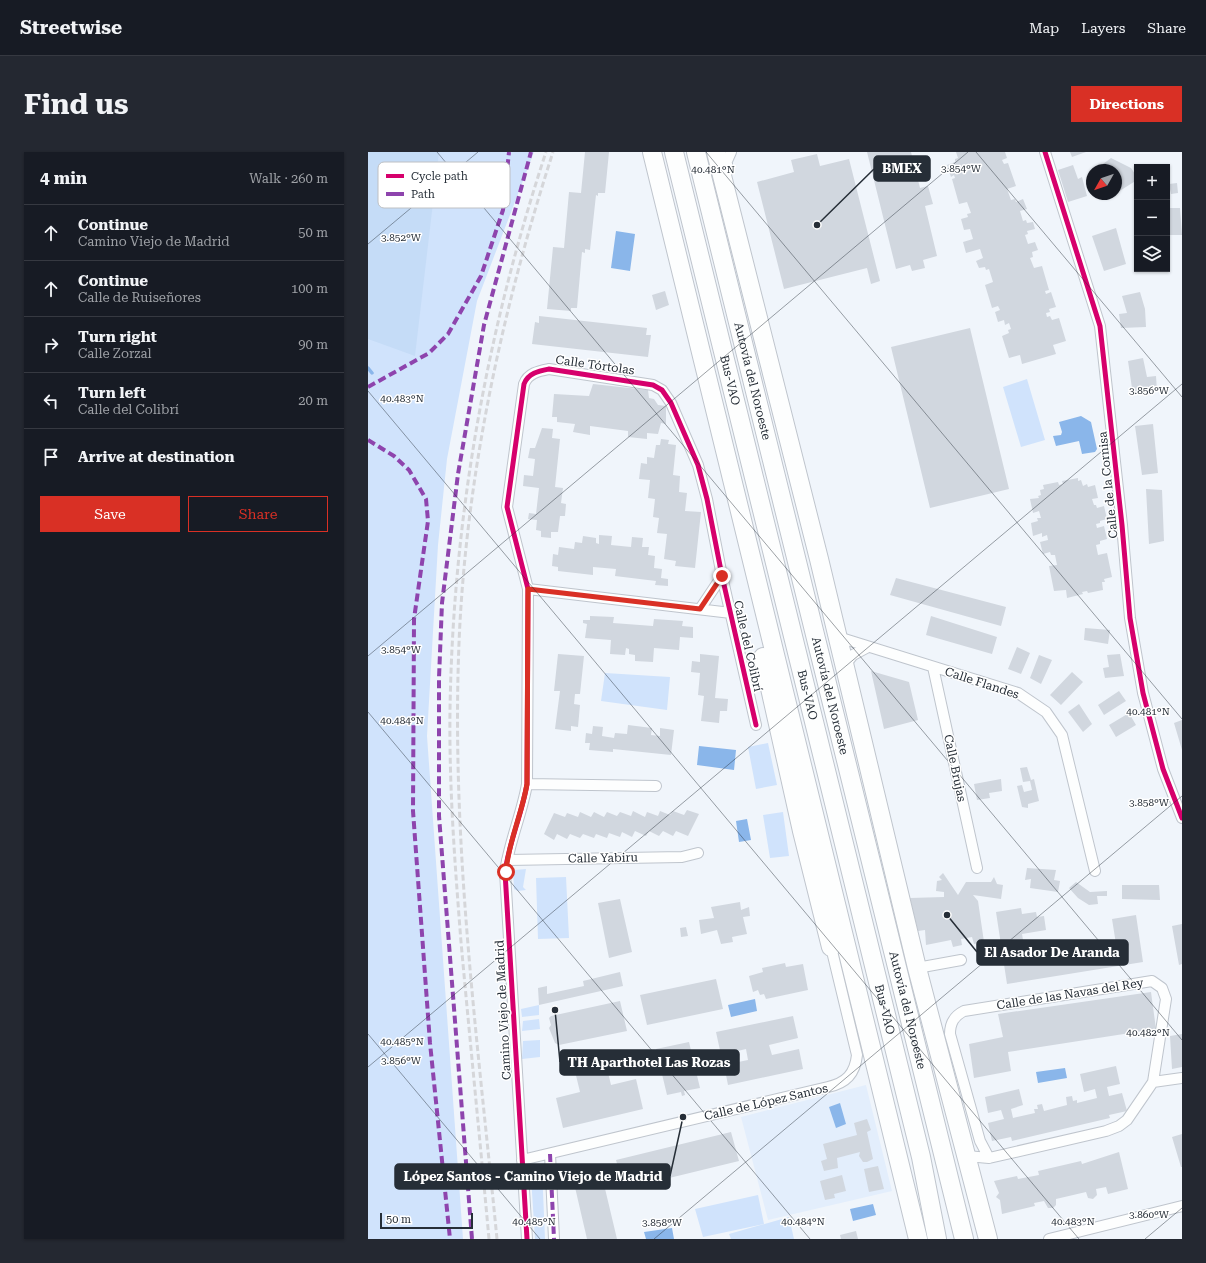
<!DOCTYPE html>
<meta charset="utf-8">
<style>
body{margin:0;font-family:"Roboto Serif",serif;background:#242831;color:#f1f3f6}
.controls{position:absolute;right:12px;top:12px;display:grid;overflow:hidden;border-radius:0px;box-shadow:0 1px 3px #0004}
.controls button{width:36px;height:36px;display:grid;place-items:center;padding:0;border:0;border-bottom:1px solid #363941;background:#171b24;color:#f1f3f6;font:20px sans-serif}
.compass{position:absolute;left:718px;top:12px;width:36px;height:36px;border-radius:50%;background:#171b24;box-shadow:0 1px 3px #0004;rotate:230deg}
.scale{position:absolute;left:12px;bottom:10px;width:93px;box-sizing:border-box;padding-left:4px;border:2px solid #262e37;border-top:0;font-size:11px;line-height:14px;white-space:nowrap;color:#262e37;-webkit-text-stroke:3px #fff;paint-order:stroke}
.stop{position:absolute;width:12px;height:12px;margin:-9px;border:3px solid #d93025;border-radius:50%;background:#fff}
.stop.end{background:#d93025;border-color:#fff;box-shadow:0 1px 4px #0008}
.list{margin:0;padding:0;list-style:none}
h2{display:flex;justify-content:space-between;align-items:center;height:52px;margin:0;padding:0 16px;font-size:17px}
h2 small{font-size:13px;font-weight:400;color:#9ea1a6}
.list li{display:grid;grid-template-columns:26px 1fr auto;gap:12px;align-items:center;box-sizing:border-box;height:56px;padding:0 16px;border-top:1px solid #363941}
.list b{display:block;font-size:15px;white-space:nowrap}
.list p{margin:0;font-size:13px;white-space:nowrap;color:#9ea1a6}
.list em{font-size:13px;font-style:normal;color:#9ea1a6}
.actions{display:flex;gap:8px;padding:12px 16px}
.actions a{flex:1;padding:9px 0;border:1px solid #d93025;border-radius:0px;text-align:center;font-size:14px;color:#d93025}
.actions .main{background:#d93025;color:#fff}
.icon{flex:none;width:22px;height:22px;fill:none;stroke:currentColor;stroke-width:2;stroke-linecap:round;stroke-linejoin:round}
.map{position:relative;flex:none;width:814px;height:1087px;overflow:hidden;border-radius:0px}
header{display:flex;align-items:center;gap:24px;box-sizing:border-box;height:56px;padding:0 20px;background:#171b24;border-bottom:1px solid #363941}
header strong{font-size:19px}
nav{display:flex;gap:22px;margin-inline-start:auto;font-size:14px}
.intro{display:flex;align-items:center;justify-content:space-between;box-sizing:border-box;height:96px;padding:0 24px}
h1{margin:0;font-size:28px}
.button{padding:10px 18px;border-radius:0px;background:#d93025;color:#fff;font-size:14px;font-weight:700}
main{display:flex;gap:24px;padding:0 24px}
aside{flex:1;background:#171b24;border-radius:0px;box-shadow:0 1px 3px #0004}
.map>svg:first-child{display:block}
.built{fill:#e3eefc}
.green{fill:#d0e3fc}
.forest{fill:#c5dcf7}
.water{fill:#8ab6ea}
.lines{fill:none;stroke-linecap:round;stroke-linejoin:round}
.stream{stroke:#8ab6ea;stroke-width:3.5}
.building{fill:#d1d7df}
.minor-casing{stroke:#bfc5cd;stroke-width:12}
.motorway-casing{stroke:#bfc5cd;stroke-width:20}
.minor{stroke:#fdfefe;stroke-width:10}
.motorway{stroke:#fdfefe;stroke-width:18}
.rail{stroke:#d5d6d9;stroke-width:3;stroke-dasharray:6 3;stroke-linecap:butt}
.quiet{stroke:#8e44ad;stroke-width:4;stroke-dasharray:8 4;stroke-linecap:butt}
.cycleway-casing{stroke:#fff;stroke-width:8}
.cycleway{stroke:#d6006c;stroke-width:5}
.route{stroke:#d93025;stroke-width:5}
.ticks{fill:none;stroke:#262e37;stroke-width:1;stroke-opacity:0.45}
.labels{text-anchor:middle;stroke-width:3;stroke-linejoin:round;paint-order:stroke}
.street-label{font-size:12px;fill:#262e37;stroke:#fff}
.key{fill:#fff;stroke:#bec0c3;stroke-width:1}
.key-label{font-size:11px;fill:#262e37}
.ticks-label{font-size:10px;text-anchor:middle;fill:#262e37;stroke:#fff;stroke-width:3;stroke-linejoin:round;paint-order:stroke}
.leader{fill:none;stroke:#262e37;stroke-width:1.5}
.callout-dot{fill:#262e37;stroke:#fff;stroke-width:1.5}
.callout{fill:#262e37;stroke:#262e37;stroke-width:1.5}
.callout-label{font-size:13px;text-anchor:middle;font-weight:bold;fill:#fff}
</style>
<header>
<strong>Streetwise</strong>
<nav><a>Map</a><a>Layers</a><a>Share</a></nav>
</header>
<div class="intro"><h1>Find us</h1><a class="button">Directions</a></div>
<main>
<aside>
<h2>4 min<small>Walk · 260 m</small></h2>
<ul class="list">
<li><svg class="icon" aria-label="ahead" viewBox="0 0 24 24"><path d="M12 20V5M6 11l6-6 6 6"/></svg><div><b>Continue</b><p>Camino Viejo de Madrid</p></div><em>50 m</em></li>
<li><svg class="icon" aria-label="ahead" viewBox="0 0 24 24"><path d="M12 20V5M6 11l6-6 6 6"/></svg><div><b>Continue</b><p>Calle de Ruiseñores</p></div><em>100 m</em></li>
<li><svg class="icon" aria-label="right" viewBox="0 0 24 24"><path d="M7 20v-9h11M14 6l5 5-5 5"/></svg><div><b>Turn right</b><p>Calle Zorzal</p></div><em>90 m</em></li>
<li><svg class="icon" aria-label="left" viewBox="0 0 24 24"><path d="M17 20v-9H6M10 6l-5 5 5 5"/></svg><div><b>Turn left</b><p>Calle del Colibrí</p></div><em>20 m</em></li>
<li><svg class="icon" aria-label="arrive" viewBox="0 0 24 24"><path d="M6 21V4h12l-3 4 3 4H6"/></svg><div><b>Arrive at destination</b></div></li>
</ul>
<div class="actions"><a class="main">Save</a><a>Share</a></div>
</aside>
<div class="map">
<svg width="814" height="1087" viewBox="0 0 814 1087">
<rect width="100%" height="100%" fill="#f0f5fb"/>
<path class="built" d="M 498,933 L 524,1039 L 400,1068 L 373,965 Z"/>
<path class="green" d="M 0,0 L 166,0 L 109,149 L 79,307 L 70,393 L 59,584 L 95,1087 L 0,1087 Z
M 659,227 L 677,288 L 653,295 L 635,235 Z
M 237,521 L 302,525 L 299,558 L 233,549 Z
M 400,591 L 409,633 L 388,637 L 380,595 Z
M 415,660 L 421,704 L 402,706 L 395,663 Z
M 158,717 L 155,735 L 158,738 L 150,739 L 146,737 L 145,720 L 147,718 Z
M 198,725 L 201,786 L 170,787 L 168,726 Z
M 171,853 L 171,863 L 154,865 L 153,857 Z
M 171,867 L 172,877 L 154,879 L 155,869 Z
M 172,888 L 172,905 L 154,907 L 155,889 Z
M 174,1016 L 177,1087 L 167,1087 L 163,1025 L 165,1021 Z
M 390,1043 L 396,1072 L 335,1085 L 327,1057 Z
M 421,1065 L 426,1087 L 363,1087 L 361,1082 Z"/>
<path class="forest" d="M 0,0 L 71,0 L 47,204 L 0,187 Z"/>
<path class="water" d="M 248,79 L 267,82 L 262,119 L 243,116 Z
M 713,264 L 723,270 L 729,297 L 727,300 L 714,302 L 711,289 L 688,294 L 685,284 L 693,283 L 694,280 L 691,270 Z
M 331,594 L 368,598 L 366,618 L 329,613 Z
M 379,667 L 383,688 L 371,690 L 368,669 Z
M 387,847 L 389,859 L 363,865 L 360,853 Z
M 697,916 L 699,926 L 670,931 L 668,920 Z
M 472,951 L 478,972 L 468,976 L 461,955 Z
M 505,1052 L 508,1063 L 485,1069 L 482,1057 Z
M 304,1076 L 306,1087 L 278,1087 L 276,1080 Z"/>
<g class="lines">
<path class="stream" d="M 0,216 L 4,221"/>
</g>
<path class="building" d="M 217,0 L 241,0 L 237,41 L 230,41 L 230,44 L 228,43 L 222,98 L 217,97 L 217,101 L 214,100 L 209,156 L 203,156 L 203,159 L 179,157 L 185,95 L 196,96 L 201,40 L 213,41 Z
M 499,0 L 543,0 L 552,36 L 560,34 L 565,52 L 557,54 L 569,104 L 555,108 L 557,116 L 544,119 L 542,113 L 528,117 Z
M 588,0 L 637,0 L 639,6 L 634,8 L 636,12 L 640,11 L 648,34 L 639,37 L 643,48 L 647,47 L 648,50 L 655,47 L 659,57 L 652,59 L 655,69 L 658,68 L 659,71 L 665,70 L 667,77 L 659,79 L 660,82 L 657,83 L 660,92 L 667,90 L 670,98 L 664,100 L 665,105 L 662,106 L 666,116 L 674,114 L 681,138 L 677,139 L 678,142 L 683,140 L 688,155 L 681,157 L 682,160 L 678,161 L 679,165 L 682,164 L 684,168 L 691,166 L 698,189 L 685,193 L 688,202 L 654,212 L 652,203 L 641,206 L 634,184 L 641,181 L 640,178 L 643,177 L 641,171 L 637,173 L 636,168 L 630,170 L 627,160 L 632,158 L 630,154 L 624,156 L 617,133 L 625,130 L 621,117 L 618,118 L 617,115 L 611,116 L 608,109 L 615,106 L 612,97 L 598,101 L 595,90 L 605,87 L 602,77 L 596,78 L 593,67 L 600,65 L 599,62 L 603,61 L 599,50 L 591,52 L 584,27 L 587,26 L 586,23 L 583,25 L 579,13 L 587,10 L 587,7 L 590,6 Z
M 702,0 L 718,0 L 704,5 Z
M 449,2 L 452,14 L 481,7 L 512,129 L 503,132 L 499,116 L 416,137 L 389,30 L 426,20 L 423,8 Z
M 743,6 L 763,16 L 769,25 L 769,28 L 750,40 L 748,36 L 748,18 L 738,18 L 735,12 Z
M 705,13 L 710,27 L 714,25 L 719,44 L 700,50 L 690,18 Z
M 809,31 L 810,41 L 803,42 L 801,32 Z
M 799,56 L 812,56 L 814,83 L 799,83 Z
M 748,76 L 758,112 L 736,119 L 724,84 Z
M 297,139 L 301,153 L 288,158 L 284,143 Z
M 772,140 L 777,157 L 778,175 L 753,176 L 751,162 L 759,161 L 754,144 Z
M 171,164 L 279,176 L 278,183 L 283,183 L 280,205 L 164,192 L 167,170 L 171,171 Z
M 602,176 L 641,337 L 562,356 L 523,195 Z
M 775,206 L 779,225 L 788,224 L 789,239 L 765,243 L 760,209 Z
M 225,232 L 280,238 L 281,246 L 286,247 L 290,253 L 298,254 L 298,272 L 293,271 L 290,282 L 279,281 L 279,287 L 260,285 L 260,279 L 222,274 L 222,283 L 205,280 L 207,272 L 189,270 L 189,265 L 184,265 L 186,242 L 221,244 Z
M 785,272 L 790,321 L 774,323 L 767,274 Z
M 174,276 L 185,277 L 184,286 L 192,287 L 187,335 L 195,336 L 193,351 L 198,352 L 197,364 L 192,364 L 190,380 L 183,380 L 183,386 L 173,385 L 173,379 L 168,378 L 169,368 L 160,367 L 161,361 L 168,362 L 171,336 L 155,334 L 156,323 L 165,324 L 167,307 L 160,306 L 162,296 L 167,296 Z
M 293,287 L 301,288 L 300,292 L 308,293 L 305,323 L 312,324 L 311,340 L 319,341 L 317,359 L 333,360 L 327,416 L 307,414 L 308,409 L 296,407 L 299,382 L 289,381 L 291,366 L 285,365 L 287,347 L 280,346 L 282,328 L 271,327 L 273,311 L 279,312 L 279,305 L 286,306 L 288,293 L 292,293 Z
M 710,326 L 710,329 L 713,328 L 715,334 L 719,332 L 720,335 L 727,333 L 730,346 L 724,347 L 726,353 L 728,353 L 729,356 L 736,354 L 739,367 L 732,369 L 732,371 L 728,372 L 729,376 L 736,374 L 739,387 L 732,389 L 732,392 L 728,393 L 730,403 L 739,401 L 744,425 L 736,427 L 737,430 L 734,430 L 735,438 L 720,441 L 719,439 L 714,440 L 715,442 L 699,446 L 698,438 L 686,439 L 681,414 L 689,413 L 687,403 L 683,403 L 682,400 L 675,402 L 672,390 L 680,388 L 679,383 L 674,385 L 674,381 L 665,384 L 663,371 L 670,369 L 669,366 L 673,366 L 671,359 L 665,361 L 662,347 L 671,346 L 670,344 L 673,343 L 672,338 L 676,337 L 675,333 L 690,330 L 691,333 L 695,332 L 694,329 Z
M 778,337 L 794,338 L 796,389 L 781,392 Z
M 231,383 L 244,384 L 243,393 L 263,395 L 264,385 L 275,386 L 274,395 L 281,395 L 280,403 L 287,404 L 286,416 L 294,417 L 293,426 L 300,427 L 300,434 L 287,433 L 288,429 L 247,424 L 248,417 L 225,415 L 225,423 L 190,419 L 190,415 L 184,414 L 185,402 L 190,403 L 191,395 L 206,397 L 207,390 L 214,391 L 215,384 L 228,386 L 228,391 L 231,392 Z
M 528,426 L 638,455 L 633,474 L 522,443 Z
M 222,464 L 246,465 L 245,471 L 285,474 L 286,467 L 315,469 L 314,474 L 325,475 L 325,486 L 312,485 L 311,498 L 286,496 L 285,510 L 267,509 L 267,503 L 261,502 L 261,497 L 258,496 L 257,503 L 242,502 L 243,488 L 217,486 L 219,472 L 215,471 L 215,468 L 222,468 Z
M 563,464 L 629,485 L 624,502 L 558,483 Z
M 717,476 L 742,478 L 740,492 L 716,488 Z
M 649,495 L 662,501 L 653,522 L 640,517 Z
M 190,502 L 216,504 L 212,542 L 207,542 L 206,552 L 212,553 L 210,575 L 203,574 L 203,579 L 187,577 L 192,539 L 186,539 Z
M 332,502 L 351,504 L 347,546 L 360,547 L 359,559 L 352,559 L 351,571 L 333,569 L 336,544 L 330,543 L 332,521 L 323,520 L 324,509 L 332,510 Z
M 752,502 L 756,524 L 737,526 L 735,516 L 741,515 L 739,503 Z
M 671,503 L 684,508 L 673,532 L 662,526 Z
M 503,519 L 541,530 L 550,568 L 516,577 Z
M 704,520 L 715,530 L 693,553 L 682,543 Z
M 751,539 L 758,549 L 736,563 L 730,553 Z
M 711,552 L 724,572 L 715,580 L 700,560 Z
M 761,561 L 768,573 L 748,585 L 741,573 Z
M 814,568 L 814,598 L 806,571 Z
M 260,573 L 284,576 L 283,583 L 292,584 L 292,576 L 306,578 L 303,603 L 245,597 L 245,600 L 221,598 L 222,591 L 217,591 L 218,581 L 224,582 L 225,574 L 235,575 L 234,584 L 246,586 L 247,581 L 259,582 Z
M 659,615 L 663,628 L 666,627 L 671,649 L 660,652 L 660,656 L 654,655 L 649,634 L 654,633 L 656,640 L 664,638 L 662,629 L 655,630 L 652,616 Z
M 633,627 L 634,639 L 621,641 L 622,646 L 609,648 L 606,632 Z
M 319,658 L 331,662 L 320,684 L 308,679 L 305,684 L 295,679 L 291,684 L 281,679 L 278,684 L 267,679 L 264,685 L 254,680 L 252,685 L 241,681 L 239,686 L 228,682 L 226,686 L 215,682 L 212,686 L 202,682 L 199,687 L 189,682 L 186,688 L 176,682 L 186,661 L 197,665 L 199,661 L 210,665 L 212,660 L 223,665 L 226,660 L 236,665 L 239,660 L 249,664 L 252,660 L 263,664 L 265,659 L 277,665 L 279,660 L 290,664 L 292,659 L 302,663 L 305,659 L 316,663 Z
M 659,716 L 688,718 L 686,728 L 692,729 L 690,740 L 662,736 L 663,727 L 657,728 Z
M 575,721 L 590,743 L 598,730 L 623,730 L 626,725 L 629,732 L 635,733 L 633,747 L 605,743 L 610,749 L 616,790 L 606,792 L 604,785 L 593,787 L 594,793 L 585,795 L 583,788 L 558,793 L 557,778 L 550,779 L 542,746 L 576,745 L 576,740 L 568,739 L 569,729 L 574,728 L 571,725 Z
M 708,730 L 722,740 L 739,739 L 739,744 L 729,744 L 730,752 L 721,753 L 710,746 L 701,736 Z
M 754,733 L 791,733 L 792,748 L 754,747 Z
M 252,747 L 264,800 L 241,806 L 230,751 Z
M 372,750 L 373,758 L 381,755 L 382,764 L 375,765 L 379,782 L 364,785 L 365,790 L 353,792 L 349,778 L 333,782 L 331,768 L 346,766 L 343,755 Z
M 653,756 L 654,762 L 668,760 L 669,765 L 676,764 L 678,778 L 654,782 L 658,806 L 748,792 L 744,767 L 768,763 L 775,810 L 639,832 L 628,760 Z
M 814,772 L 814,812 L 811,813 L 804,774 Z
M 318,775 L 320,784 L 313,785 L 312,776 Z
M 417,811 L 418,815 L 435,812 L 440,838 L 398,847 L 396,842 L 392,843 L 390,838 L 385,840 L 381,824 L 395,820 L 394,816 Z
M 252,820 L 255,834 L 171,853 L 170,836 L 179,834 L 179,842 L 216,834 L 215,829 Z
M 348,827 L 355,857 L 279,873 L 272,843 Z
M 783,840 L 788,877 L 640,900 L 643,919 L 606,926 L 601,892 L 635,885 L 630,862 Z
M 252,849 L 259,879 L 191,893 L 187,891 L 181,876 L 183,873 L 181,866 L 183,864 Z
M 425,864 L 430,886 L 401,893 L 404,903 L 431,897 L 435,917 L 360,933 L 356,913 L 380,908 L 378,897 L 353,903 L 348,880 Z
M 814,882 L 814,915 L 804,917 L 802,884 Z
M 321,890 L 332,936 L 316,939 L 317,943 L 314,944 L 313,940 L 299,943 L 288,897 Z
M 236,904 L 243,933 L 268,927 L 275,957 L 195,976 L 188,946 L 212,940 L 205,911 Z
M 748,914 L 752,932 L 739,935 L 741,944 L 754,941 L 759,959 L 741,963 L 742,966 L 644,989 L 643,985 L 624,989 L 620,971 L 636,967 L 633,958 L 620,961 L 617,945 L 651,937 L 655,953 L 643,957 L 645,966 L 667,961 L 666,957 L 670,957 L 669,953 L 674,952 L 676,959 L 699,953 L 698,945 L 704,944 L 705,949 L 709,948 L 709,951 L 729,946 L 727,937 L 716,940 L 712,922 Z
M 499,967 L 503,978 L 499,980 L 505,1007 L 499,1010 L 495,1010 L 491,1004 L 492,1000 L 469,1006 L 470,1016 L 456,1019 L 453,1009 L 459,1007 L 455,992 L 489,983 L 486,971 Z
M 363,980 L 371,1009 L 256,1037 L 248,1008 Z
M 814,982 L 814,1015 L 813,1015 L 804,985 Z
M 751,1000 L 760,1037 L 740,1042 L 738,1035 L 728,1037 L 729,1043 L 725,1047 L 720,1046 L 718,1040 L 688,1047 L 688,1053 L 685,1056 L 680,1056 L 676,1049 L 666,1051 L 667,1054 L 634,1062 L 632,1048 L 628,1045 L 631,1041 L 626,1029 L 649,1024 L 650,1027 L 671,1023 L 670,1019 L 713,1009 L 714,1012 Z
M 510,1014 L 516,1037 L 501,1040 L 496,1017 Z
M 474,1023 L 478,1039 L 466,1042 L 467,1046 L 457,1048 L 452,1029 Z
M 234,1024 L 249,1087 L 219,1087 L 206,1031 Z
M 488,1079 L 490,1087 L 473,1087 L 472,1083 Z"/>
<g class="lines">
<g class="minor-casing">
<path id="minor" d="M 677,0 L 732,174 L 754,373 L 762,466 L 775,541 L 795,617 L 814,666
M 359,20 L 359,9 L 363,0
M 160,437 L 363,461
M 332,457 L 354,424
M 470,485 L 650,541 L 678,560 L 694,583 L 727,719
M 477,513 L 485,503 L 500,495
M 565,515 L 609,716
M 159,632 L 288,634
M 139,708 L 314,705 L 330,701
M 549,816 L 593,808
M 785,930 L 814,926
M 182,1002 L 186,1087
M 599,1004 L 621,1006 L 738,979 L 751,974 L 759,968 L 785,930 L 798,847 L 794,836 L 784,829 L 596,859 C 586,864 582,871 582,882 L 612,989 L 621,1006
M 154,1008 L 460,935 C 478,931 487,922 489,903 L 463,795
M 159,1087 L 137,720 C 141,690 154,662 159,632 L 160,437 L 139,355 L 156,232 C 160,221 171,219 181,217 L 285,233 L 294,238 L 303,251 L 330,313 L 339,347 L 354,424 L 388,573
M 681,1087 L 814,1054"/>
</g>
<g class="motorway-casing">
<g id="motorway">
<path d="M 284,0 L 550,1087"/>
<path id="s1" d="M 306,0 L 553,1005 L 569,1087"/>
<path id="s2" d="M 328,0 L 596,1087"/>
<path d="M 348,0 L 451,407 L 549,816 L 620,1087"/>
<path d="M 395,505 L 434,679 L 463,795"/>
</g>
</g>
<use href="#minor" class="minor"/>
<use href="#motorway" class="motorway"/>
<path class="rail" d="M 121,1087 C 112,988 102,889 93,790 C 87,713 81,636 82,558 C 85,367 118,182 178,0
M 129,1087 C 109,882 81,676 92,470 C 101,310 136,152 185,0"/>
<path class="quiet" d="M 0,235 L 61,201 L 80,182 L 113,124 L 135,58 L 141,0
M 0,288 L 26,304 L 41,318 L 58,347 L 60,369 L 46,467 L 45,659 L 62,891 L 82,1087
M 182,1002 L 186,1087
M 104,1087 L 71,664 L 71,526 L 74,451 L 90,322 L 116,173 L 163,0"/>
<g class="cycleway-casing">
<path id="cycleway" d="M 677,0 L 732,174 L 754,373 L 762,466 L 775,541 L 795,617 L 814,666
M 159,1087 L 137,720 C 141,690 154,662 159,632 L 160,437 L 139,355 L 156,232 C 160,221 171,219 181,217 L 285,233 L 294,238 L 303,251 L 330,313 L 339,347 L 354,424 L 388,573"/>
</g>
<use href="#cycleway" class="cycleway"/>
</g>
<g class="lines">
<path class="route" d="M 138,720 C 140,690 154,662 159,632 L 160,437 L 332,457 L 354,424"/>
</g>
<path class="ticks" d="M 69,0 L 814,888M 338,0 L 814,567M 608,0 L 814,245M 0,92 L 110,0M 0,239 L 711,1087M 0,504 L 600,0M 0,560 L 442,1087M 0,882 L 172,1087M 0,915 L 814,232M 286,1087 L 814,644M 777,1087 L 814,1056"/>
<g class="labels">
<g class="street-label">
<text transform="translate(227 213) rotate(8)" y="4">Calle Tórtolas</text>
<text dy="4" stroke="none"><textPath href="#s1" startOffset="235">Bus-VAO</textPath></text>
<text dy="4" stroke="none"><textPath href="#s2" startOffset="236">Autovía del Noroeste</textPath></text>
<text transform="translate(740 333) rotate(-96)" y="4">Calle de la Cornisa</text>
<text transform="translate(380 494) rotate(77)" y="4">Calle del Colibrí</text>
<text transform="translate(614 531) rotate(18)" y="4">Calle Flandes</text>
<text dy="4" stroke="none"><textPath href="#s1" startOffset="559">Bus-VAO</textPath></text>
<text dy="4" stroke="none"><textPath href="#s2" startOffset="560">Autovía del Noroeste</textPath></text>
<text transform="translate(587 616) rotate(78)" y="4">Calle Brujas</text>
<text transform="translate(235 706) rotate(-1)" y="4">Calle Yabiru</text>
<text transform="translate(702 842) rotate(-9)" y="4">Calle de las Navas del Rey</text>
<text transform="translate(135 858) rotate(-93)" y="4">Camino Viejo de Madrid</text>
<text dy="4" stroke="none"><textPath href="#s1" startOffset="883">Bus-VAO</textPath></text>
<text dy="4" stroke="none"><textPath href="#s2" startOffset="884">Autovía del Noroeste</textPath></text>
<text transform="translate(398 950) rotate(-13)" y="4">Calle de López Santos</text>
</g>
</g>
<rect x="10" y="10" width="132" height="46" rx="6" class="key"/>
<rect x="18" y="22" width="18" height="4" fill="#d6006c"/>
<rect x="18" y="40" width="18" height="4" fill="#8e44ad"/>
<g class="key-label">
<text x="43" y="28">Cycle path</text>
<text x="43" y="46">Path</text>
</g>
<g class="ticks-label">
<text x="593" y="20">3.854°W</text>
<text x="345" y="21">40.481°N</text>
<text x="33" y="89">3.852°W</text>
<text x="781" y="242">3.856°W</text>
<text x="34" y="250">40.483°N</text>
<text x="33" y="501">3.854°W</text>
<text x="780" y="563">40.481°N</text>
<text x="34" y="572">40.484°N</text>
<text x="781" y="654">3.858°W</text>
<text x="780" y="884">40.482°N</text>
<text x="34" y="893">40.485°N</text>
<text x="33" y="912">3.856°W</text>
<text x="781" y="1066">3.860°W</text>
<text x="166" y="1073">40.485°N</text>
<text x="435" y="1073">40.484°N</text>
<text x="705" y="1073">40.483°N</text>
<text x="294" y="1074">3.858°W</text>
</g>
<path class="leader" d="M449 73L506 17M579 763L609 800M187 858L192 910M315 965L302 1024"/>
<g class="callout-dot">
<circle cx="449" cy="73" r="4"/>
<circle cx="579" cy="763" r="4"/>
<circle cx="187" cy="858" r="4"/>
<circle cx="315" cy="965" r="4"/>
</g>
<g class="callout">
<rect x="506" y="4" width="56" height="25" rx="4"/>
<rect x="609" y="788" width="151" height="25" rx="4"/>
<rect x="192" y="898" width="179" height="25" rx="4"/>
<rect x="27" y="1012" width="275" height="25" rx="4"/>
</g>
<g class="callout-label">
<text x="534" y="21">BMEX</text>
<text x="684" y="805">El Asador De Aranda</text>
<text x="281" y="915">TH Aparthotel Las Rozas</text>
<text x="165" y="1029">López Santos - Camino Viejo de Madrid</text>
</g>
</svg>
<div class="controls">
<button>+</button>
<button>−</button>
<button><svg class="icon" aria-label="layers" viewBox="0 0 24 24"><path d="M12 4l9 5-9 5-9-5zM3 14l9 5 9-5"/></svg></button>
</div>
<svg class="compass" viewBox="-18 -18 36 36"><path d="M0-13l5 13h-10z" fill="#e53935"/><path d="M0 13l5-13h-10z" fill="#9ea1a6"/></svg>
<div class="scale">50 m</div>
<div class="stop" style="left:138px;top:720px"></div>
<div class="stop end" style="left:354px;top:424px"></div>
</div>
</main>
